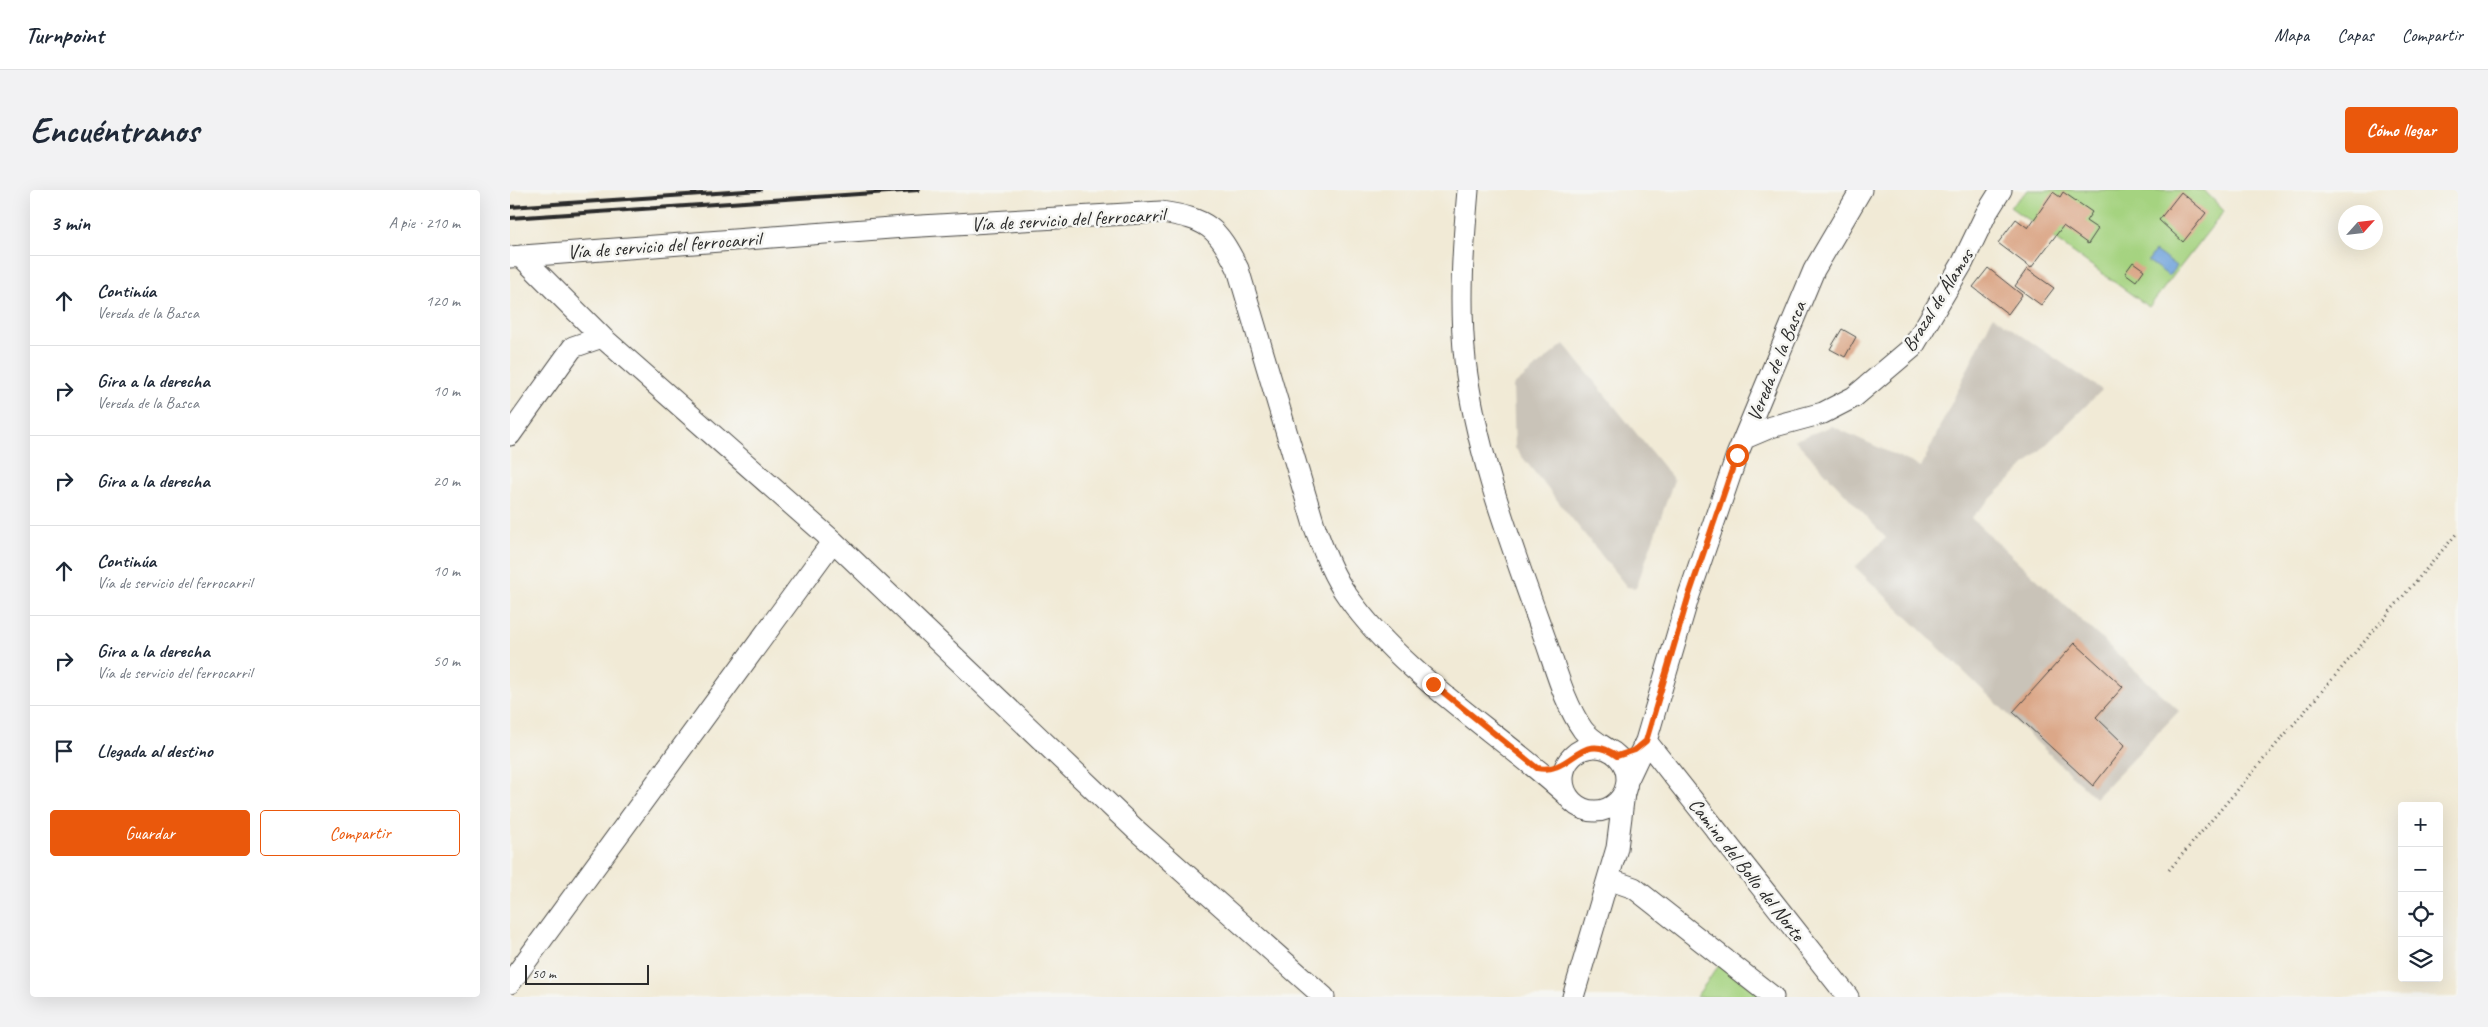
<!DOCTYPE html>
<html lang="es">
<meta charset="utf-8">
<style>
body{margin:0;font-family:Caveat,sans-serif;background:#f2f2f3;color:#1f2937}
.controls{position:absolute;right:15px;bottom:15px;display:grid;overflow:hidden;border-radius:5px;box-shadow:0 5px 20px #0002}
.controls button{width:45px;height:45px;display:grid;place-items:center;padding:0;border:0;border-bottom:1px solid #e0e1e3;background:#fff;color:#1f2937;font:25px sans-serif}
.compass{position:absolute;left:1828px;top:15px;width:45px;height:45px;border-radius:50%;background:#fff;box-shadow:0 5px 20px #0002;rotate:63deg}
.scale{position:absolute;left:15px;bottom:12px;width:124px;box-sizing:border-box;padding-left:5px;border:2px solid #2b2b2b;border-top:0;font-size:14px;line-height:18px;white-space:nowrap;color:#2b2b2b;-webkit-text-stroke:4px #f6f6f2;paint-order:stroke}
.stop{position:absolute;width:15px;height:15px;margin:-11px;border:4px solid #ea580c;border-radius:50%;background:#fff}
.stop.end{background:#ea580c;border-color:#fff;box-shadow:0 1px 5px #0008}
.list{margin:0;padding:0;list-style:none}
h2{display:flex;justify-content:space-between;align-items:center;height:65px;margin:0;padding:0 20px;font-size:21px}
h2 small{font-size:16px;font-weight:400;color:#747a83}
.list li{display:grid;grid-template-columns:32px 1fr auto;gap:15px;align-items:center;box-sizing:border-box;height:90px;padding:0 20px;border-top:1px solid #e0e1e3}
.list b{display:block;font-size:19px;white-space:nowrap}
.list p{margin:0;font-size:16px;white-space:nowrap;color:#747a83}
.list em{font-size:16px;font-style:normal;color:#747a83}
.actions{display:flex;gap:10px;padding:15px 20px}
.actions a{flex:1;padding:11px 0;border:1px solid #ea580c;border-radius:5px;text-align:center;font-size:18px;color:#ea580c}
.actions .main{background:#ea580c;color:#fff}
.icon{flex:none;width:28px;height:28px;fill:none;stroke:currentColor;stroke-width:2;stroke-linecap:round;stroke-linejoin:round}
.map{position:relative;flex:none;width:1948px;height:807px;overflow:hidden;border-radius:5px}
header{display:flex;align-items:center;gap:30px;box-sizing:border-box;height:70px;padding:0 25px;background:#fff;border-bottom:1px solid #e0e1e3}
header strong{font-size:24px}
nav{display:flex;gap:28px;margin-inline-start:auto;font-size:18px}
.intro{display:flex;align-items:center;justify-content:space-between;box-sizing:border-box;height:120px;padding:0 30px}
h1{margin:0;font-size:35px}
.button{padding:12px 22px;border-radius:5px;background:#ea580c;color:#fff;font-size:18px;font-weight:700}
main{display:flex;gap:30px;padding:0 30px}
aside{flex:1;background:#fff;border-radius:5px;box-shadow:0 5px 20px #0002}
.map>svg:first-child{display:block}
.industrial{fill:#c9c3b8}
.green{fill:#a5d380;stroke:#687f56}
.water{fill:#6fa3db;stroke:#4d6783}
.building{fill:#dba788}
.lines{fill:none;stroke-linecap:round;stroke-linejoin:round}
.minor-casing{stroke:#494845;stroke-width:23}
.path{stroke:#494845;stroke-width:3;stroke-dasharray:1 4;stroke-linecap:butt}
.minor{stroke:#fff;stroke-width:21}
.rail{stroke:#2b2b2b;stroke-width:4}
.route{stroke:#ea580c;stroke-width:6}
.labels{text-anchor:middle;stroke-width:5;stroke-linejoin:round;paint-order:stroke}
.street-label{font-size:20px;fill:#2b2b2b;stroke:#f6f6f2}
</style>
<header>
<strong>Turnpoint</strong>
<nav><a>Mapa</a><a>Capas</a><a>Compartir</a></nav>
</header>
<div class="intro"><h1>Encuéntranos</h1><a class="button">Cómo llegar</a></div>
<main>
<aside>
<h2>3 min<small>A pie · 210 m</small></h2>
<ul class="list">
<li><svg class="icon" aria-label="ahead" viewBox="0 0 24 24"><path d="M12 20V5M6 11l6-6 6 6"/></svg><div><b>Continúa</b><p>Vereda de la Basca</p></div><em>120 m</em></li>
<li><svg class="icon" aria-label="right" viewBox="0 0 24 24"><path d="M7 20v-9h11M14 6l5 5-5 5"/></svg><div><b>Gira a la derecha</b><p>Vereda de la Basca</p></div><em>10 m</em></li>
<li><svg class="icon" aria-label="right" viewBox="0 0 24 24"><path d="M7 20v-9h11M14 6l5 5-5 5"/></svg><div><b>Gira a la derecha</b></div><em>20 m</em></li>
<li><svg class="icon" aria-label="ahead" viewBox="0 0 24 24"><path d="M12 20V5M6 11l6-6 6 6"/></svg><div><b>Continúa</b><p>Vía de servicio del ferrocarril</p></div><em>10 m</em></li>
<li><svg class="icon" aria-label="right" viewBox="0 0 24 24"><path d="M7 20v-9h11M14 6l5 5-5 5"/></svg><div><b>Gira a la derecha</b><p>Vía de servicio del ferrocarril</p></div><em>50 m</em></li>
<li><svg class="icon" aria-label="arrive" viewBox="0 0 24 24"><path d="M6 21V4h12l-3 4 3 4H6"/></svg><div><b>Llegada al destino</b></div></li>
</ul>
<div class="actions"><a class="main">Guardar</a><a>Compartir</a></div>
</aside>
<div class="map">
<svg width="1948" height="807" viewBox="0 0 1948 807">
<rect width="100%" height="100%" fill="#f6f6f2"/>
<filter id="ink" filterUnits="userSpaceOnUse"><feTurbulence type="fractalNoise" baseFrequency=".02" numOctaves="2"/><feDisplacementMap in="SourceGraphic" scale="10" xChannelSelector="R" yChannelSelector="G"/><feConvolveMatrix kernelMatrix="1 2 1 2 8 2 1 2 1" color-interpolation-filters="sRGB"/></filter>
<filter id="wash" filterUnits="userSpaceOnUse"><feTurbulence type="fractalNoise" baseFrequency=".0096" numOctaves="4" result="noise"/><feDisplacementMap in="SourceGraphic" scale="20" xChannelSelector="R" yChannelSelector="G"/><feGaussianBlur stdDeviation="1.12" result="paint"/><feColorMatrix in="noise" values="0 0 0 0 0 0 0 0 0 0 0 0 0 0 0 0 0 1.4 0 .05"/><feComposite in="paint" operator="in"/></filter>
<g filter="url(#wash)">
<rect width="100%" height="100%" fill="#f1ead6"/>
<path class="industrial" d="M 1483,126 L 1592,200 L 1461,328 L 1669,521 L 1585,608 L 1345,377 L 1376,348 L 1285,250 L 1322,236 L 1411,277 Z
M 1054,154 L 1164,290 L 1126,398 L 1117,397 L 1005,258 L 1003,196 Z"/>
<path class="green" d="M 1518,0 L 1694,0 L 1714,21 L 1639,117 L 1500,17 Z
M 1210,774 L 1255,807 L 1186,807 Z"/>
<path class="water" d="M 1645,61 L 1666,76 L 1659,86 L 1638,71 Z"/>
<g id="blocks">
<path class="building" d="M 1543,2 L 1550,7 L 1553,2 L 1582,22 L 1576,31 L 1588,39 L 1578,54 L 1553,36 L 1521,78 L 1488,53 L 1506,29 L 1518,38 Z
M 1671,2 L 1696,23 L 1673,52 L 1649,30 Z
M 1623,72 L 1634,80 L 1626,91 L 1615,83 Z
M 1478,78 L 1512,105 L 1498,124 L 1463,97 Z
M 1517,79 L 1544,98 L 1531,115 L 1505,96 Z
M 1332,139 L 1346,147 L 1335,167 L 1320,159 Z
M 1565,453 L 1613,497 L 1586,527 L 1615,555 L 1583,596 L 1503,522 Z"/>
</g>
</g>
<g filter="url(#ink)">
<use href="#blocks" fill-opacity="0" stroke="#494845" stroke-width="1"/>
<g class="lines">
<g class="minor-casing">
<path id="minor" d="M 958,0 C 953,57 949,113 955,170 C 966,265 1002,356 1034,446 C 1045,476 1054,513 1073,540 C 1080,549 1090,554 1100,561
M 11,66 L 92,147
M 0,67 L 394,37 L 651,22 C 698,29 707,37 728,79 L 804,335 C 813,359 822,385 838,407 C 892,484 988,542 1058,606
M 0,245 L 63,157 L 92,147 L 323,351 L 0,793
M 1235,248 L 1261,237 L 1313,223 L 1344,207 L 1403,157 L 1452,74 L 1476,24 L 1491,0
M 323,351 L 626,640 L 814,807
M 1136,551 L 1338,807
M1053 589a32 32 0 1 1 64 0a32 32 0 1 1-64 0Z
M 1117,591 L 1136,551 L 1178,408 L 1227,265 L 1304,80 L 1351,0
M 1098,689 L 1124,698 L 1263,807
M 1063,807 L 1107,658 L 1114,603"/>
</g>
<path class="path" d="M 1659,680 L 1948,342"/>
<use href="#minor" class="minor"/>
<path class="rail" d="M 0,17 L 250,0
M 0,28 L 408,0"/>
</g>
</g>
<g class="lines" filter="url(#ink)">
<path class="route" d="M 923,494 L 1027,578 C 1062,585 1070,539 1107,566 L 1125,560 L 1136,551 L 1178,408 L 1227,265"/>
</g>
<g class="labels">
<g class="street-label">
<text transform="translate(558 29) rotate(-3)" y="7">Vía de servicio del ferrocarril</text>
<text transform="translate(154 55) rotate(-4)" y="7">Vía de servicio del ferrocarril</text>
<text transform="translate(1427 110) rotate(-58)" y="7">Brazal de Álamos</text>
<text transform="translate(1266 171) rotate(-68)" y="7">Vereda de la Basca</text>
<text transform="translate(1237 679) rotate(52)" y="7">Camino del Bollo del Norte</text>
</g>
</g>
</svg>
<div class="controls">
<button>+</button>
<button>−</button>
<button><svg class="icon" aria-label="locate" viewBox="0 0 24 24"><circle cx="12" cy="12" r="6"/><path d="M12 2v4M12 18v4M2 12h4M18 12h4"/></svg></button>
<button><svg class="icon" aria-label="layers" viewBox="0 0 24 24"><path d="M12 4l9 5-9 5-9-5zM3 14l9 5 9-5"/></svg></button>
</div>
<svg class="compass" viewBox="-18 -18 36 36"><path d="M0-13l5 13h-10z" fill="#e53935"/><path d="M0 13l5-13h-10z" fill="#747a83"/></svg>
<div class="scale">50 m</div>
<div class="stop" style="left:1227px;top:265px"></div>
<div class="stop end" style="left:923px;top:494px"></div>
</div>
</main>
